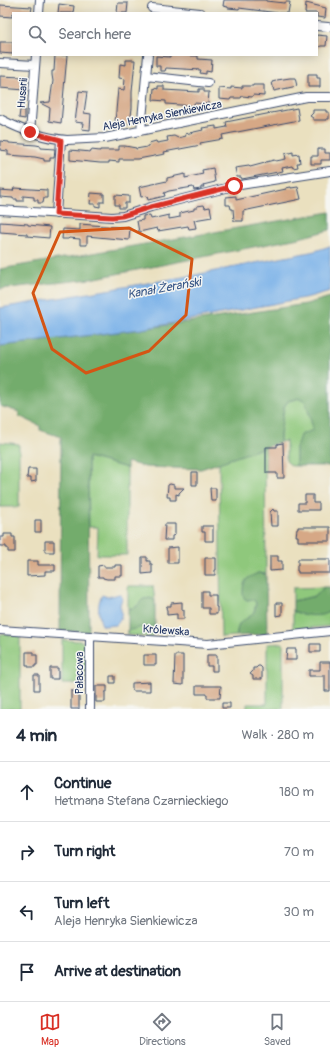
<!DOCTYPE html>
<meta charset="utf-8">
<style>
body{margin:0;font-family:Pangolin,sans-serif;background:#f2f2f3;color:#1f2937}
.stop{position:absolute;width:12px;height:12px;margin:-9px;border:3px solid #d93025;border-radius:50%;background:#fff}
.stop.end{background:#d93025;border-color:#fff;box-shadow:0 1px 4px #0008}
.list{margin:0;padding:0;list-style:none}
h2{display:flex;justify-content:space-between;align-items:center;height:52px;margin:0;padding:0 16px;font-size:17px}
h2 small{font-size:13px;font-weight:400;color:#747a83}
.list li{display:grid;grid-template-columns:26px 1fr auto;gap:12px;align-items:center;box-sizing:border-box;height:60px;padding:0 16px;border-top:1px solid #e0e1e3}
.list b{display:block;font-size:15px;white-space:nowrap}
.list p{margin:0;font-size:13px;white-space:nowrap;color:#747a83}
.list em{font-size:13px;font-style:normal;color:#747a83}
.icon{flex:none;width:22px;height:22px;fill:none;stroke:currentColor;stroke-width:2;stroke-linecap:round;stroke-linejoin:round}
.map{position:relative;flex:none;width:330px;height:709px;overflow:hidden}
.search{position:absolute;background:#fff;box-shadow:0 2px 10px #0003;left:12px;right:12px;top:12px;height:44px;display:flex;align-items:center;gap:10px;box-sizing:border-box;padding:0 14px;border-radius:0px;color:#747a83;font-size:15px}
.sheet{height:292px;background:#fff}
nav{display:flex;justify-content:space-around;align-items:center;box-sizing:border-box;height:56px;border-top:1px solid #e0e1e3;background:#fff;font-size:11px;color:#747a83}
nav a{display:grid;justify-items:center;gap:2px}
nav .on{color:#d93025}
.map>svg:first-child{display:block}
.green{fill:#8fc87c;stroke:#557c6d}
.forest{fill:#73ac6c;stroke:#476e65}
.water{fill:#78b0e8;stroke:#4a70a3}
.building{fill:#d6a886}
.lines{fill:none;stroke-linecap:round;stroke-linejoin:round}
.minor-casing{stroke:#3a4a6d;stroke-width:10}
.minor{stroke:#fff;stroke-width:8}
.route{stroke:#d93025;stroke-width:5}
.marked{fill:none;stroke:#d45514;stroke-width:3;stroke-linejoin:round}
.labels{text-anchor:middle;stroke-width:3;stroke-linejoin:round;paint-order:stroke}
.street-label{font-size:11px;fill:#1b2f5e;stroke:#f6f6f2}
.water-label{font-size:12px;font-style:italic;fill:#375687;stroke:#f6f6f2}
</style>
<div class="map">
<svg width="330" height="709" viewBox="0 0 330 709">
<rect width="100%" height="100%" fill="#f6f6f2"/>
<filter id="ink" filterUnits="userSpaceOnUse"><feTurbulence type="fractalNoise" baseFrequency=".025" numOctaves="2"/><feDisplacementMap in="SourceGraphic" scale="8" xChannelSelector="R" yChannelSelector="G"/><feConvolveMatrix kernelMatrix="1 2 1 2 8 2 1 2 1" color-interpolation-filters="sRGB"/></filter>
<filter id="wash" filterUnits="userSpaceOnUse"><feTurbulence type="fractalNoise" baseFrequency=".012" numOctaves="4" result="noise"/><feDisplacementMap in="SourceGraphic" scale="16" xChannelSelector="R" yChannelSelector="G"/><feGaussianBlur stdDeviation="0.9" result="paint"/><feColorMatrix in="noise" values="0 0 0 0 0 0 0 0 0 0 0 0 0 0 0 0 0 1.4 0 .05"/><feComposite in="paint" operator="in"/></filter>
<g filter="url(#wash)">
<rect width="100%" height="100%" fill="#eae0bf"/>
<path class="green" d="M 300,398 L 305,401 L 310,416 L 313,430 L 296,448 L 296,466 L 292,466 L 286,461 L 286,441 L 280,442 L 280,434 L 284,407 L 288,401 Z
M 0,442 L 19,444 L 19,507 L 0,507 Z
M 265,447 L 266,574 L 258,573 L 247,579 L 247,600 L 253,599 L 256,603 L 254,612 L 237,630 L 237,636 L 221,637 L 219,462 Z
M 88,457 L 127,468 L 127,555 L 97,555 L 98,527 L 89,527 Z
M 128,586 L 153,586 L 155,601 L 153,599 L 133,608 L 128,608 Z
M 324,587 L 316,596 L 293,601 L 293,588 Z
M 293,611 L 300,614 L 327,613 L 330,611 L 330,626 L 293,630 Z
M 155,625 L 153,637 L 127,635 L 128,630 C 132,630 134,629 138,628 C 145,626 148,629 155,625 Z
M 0,634 L 20,636 L 20,709 L 0,709 Z
M 62,640 L 82,641 L 86,645 L 85,684 L 62,684 Z
M 283,643 L 283,709 L 247,709 L 247,704 L 267,704 L 267,644 Z"/>
<path class="forest" d="M 330,212 L 330,230 L 299,238 L 91,279 L 0,289 L 0,269 Z
M 330,297 L 330,466 L 296,466 L 296,448 L 300,435 L 313,430 L 310,416 L 305,401 L 300,398 L 288,401 L 284,407 L 280,434 L 280,442 L 201,469 L 145,467 L 127,462 L 127,468 L 88,457 L 89,632 L 60,631 L 61,437 L 40,430 L 40,426 L 19,416 L 19,412 L 0,406 L 0,346 L 142,329 L 306,304 Z
M 258,573 L 266,574 L 267,634 L 237,636 C 236,613 254,625 256,603 C 252,596 249,602 245,599 C 243,597 243,594 243,592 C 243,580 247,578 258,573 Z
M 324,587 L 330,587 L 330,611 C 320,619 304,615 293,611 L 293,601 L 316,596 Z
M 151,598 L 153,599 L 155,601 L 155,625 C 148,629 145,626 138,628 C 134,629 132,630 128,630 L 128,608 C 136,610 138,604 143,599 Z"/>
<path class="water" d="M 330,246 L 330,291 L 309,297 L 142,329 L 0,346 L 0,308 L 195,275 L 315,251 Z
M 119,594 C 125,599 120,600 120,606 C 120,607 121,608 121,610 C 122,615 120,622 116,625 L 105,626 L 102,625 C 98,617 97,603 102,595 L 108,597 Z"/>
<g id="blocks">
<path class="building" d="M 224,0 L 266,0 L 266,1 L 284,3 L 286,2 L 290,2 L 288,13 L 278,13 L 239,8 L 239,9 L 228,8 L 228,7 L 223,6 Z
M 118,3 L 128,3 L 127,13 L 117,13 Z
M 306,3 L 326,8 L 325,18 L 317,17 L 317,13 L 305,13 Z
M 59,4 L 74,6 L 73,13 L 58,13 Z
M 0,5 L 32,7 L 31,13 L 13,13 L 12,17 L 0,16 Z
M 317,35 L 327,36 L 326,46 L 321,46 L 317,48 Z
M 0,42 L 13,42 L 13,54 L 0,53 Z
M 55,55 L 67,55 L 61,123 L 49,121 L 50,108 L 40,103 L 50,102 L 53,81 L 52,75 L 52,71 L 54,71 Z
M 170,55 L 198,56 L 198,59 L 212,60 L 211,72 L 206,71 L 206,74 L 200,73 L 201,70 L 166,68 L 165,71 L 160,71 L 160,66 L 156,66 L 156,56 L 170,57 Z
M 126,60 L 135,60 L 132,92 L 132,108 L 130,124 L 115,122 L 118,89 L 124,90 L 125,79 L 119,78 L 120,64 L 126,65 Z
M 308,74 L 317,74 L 317,78 L 320,78 L 320,87 L 308,87 Z
M 0,76 L 22,77 L 22,80 L 26,80 L 25,90 L 0,88 Z
M 290,78 L 295,78 L 297,86 L 274,91 L 272,82 L 276,81 L 277,80 Z
M 253,85 L 264,85 L 264,96 L 253,95 L 252,97 L 242,96 L 241,98 L 231,98 L 230,100 L 219,99 L 219,88 L 231,89 L 231,87 L 242,88 L 242,86 L 253,86 Z
M 158,86 L 164,86 L 164,90 L 199,92 L 199,89 L 204,89 L 204,92 L 209,92 L 208,104 L 194,103 L 194,106 L 166,104 L 166,101 L 153,100 L 154,88 L 158,89 Z
M 79,91 L 87,92 L 84,113 L 91,114 L 90,130 L 82,129 L 83,123 L 75,122 Z
M 297,108 L 299,120 L 222,135 L 223,139 L 200,143 L 201,145 L 164,152 L 165,154 L 138,159 L 119,159 L 119,162 L 109,161 L 109,163 L 100,163 L 70,160 L 70,150 L 91,152 L 91,150 L 100,151 L 100,150 L 119,150 L 119,146 L 125,146 L 136,148 L 136,149 L 147,147 L 147,146 L 150,145 L 149,143 L 156,141 L 157,143 L 168,141 L 167,137 L 174,136 L 178,138 L 186,136 L 185,134 L 203,130 L 202,128 L 216,126 L 216,129 L 227,127 L 226,122 Z
M 20,110 L 25,110 L 25,119 L 19,118 Z
M 313,110 L 326,110 L 326,112 L 329,112 L 329,119 L 326,119 L 326,120 L 313,120 L 313,118 L 310,116 L 313,113 Z
M 0,141 L 9,142 L 9,143 L 36,145 L 41,146 L 41,148 L 55,149 L 54,158 L 50,158 L 50,161 L 44,161 L 44,159 L 35,157 L 8,155 L 8,151 L 0,150 Z
M 318,149 L 325,149 L 325,153 L 330,153 L 330,160 L 321,160 L 321,164 L 311,164 L 311,156 L 318,156 Z
M 293,152 L 293,155 L 299,154 L 300,163 L 297,163 L 298,167 L 293,168 L 292,166 L 282,168 L 283,171 L 242,179 L 241,177 L 237,177 L 235,168 L 249,166 L 250,167 L 265,163 L 266,162 L 274,160 L 276,161 L 286,159 L 285,154 Z
M 213,168 L 215,182 L 203,185 L 204,187 L 201,187 L 201,189 L 194,190 L 193,187 L 169,191 L 164,193 L 165,196 L 148,200 L 147,196 L 141,197 L 139,187 L 167,181 L 167,178 L 185,174 L 185,178 L 203,174 L 202,170 Z
M 291,187 L 291,188 L 298,187 L 301,199 L 243,211 L 243,221 L 234,221 L 233,209 L 231,209 L 230,205 L 226,205 L 226,197 L 236,196 L 236,200 L 286,189 L 286,188 Z
M 14,188 L 47,190 L 47,198 L 44,198 L 43,203 L 38,203 L 38,200 L 34,200 L 34,197 L 23,196 L 23,201 L 17,201 L 17,199 L 13,199 L 13,198 L 0,197 L 0,190 L 13,191 Z
M 91,193 L 104,194 L 104,202 L 100,202 L 100,207 L 95,206 L 95,204 L 90,204 Z
M 115,195 L 129,196 L 129,203 L 125,203 L 125,208 L 119,208 L 119,205 L 115,205 Z
M 204,205 L 205,208 L 210,207 L 212,217 L 194,220 L 196,228 L 189,229 L 188,226 L 158,231 L 157,228 L 139,232 L 137,221 L 143,220 L 143,216 L 150,215 L 151,219 L 169,215 L 169,219 L 175,218 L 180,217 L 180,213 L 194,210 L 194,208 L 197,208 L 197,206 Z
M 0,222 L 28,224 L 28,225 L 50,227 L 49,238 L 27,236 L 27,234 L 0,232 Z
M 80,224 L 130,228 L 129,240 L 87,236 L 87,245 L 80,245 L 80,239 L 69,238 L 68,239 L 62,239 L 63,229 L 80,230 Z
M 283,443 L 284,478 L 277,478 L 277,473 L 266,473 L 266,447 L 277,447 L 277,444 Z
M 28,469 L 36,469 L 36,481 L 31,482 L 31,478 L 27,478 Z
M 192,472 L 197,472 L 197,485 L 192,485 Z
M 170,484 L 174,485 L 174,488 L 184,488 L 179,493 L 179,495 L 176,494 L 176,500 L 170,500 L 170,497 L 167,497 L 168,485 Z
M 210,488 L 216,488 L 216,501 L 211,501 Z
M 305,495 L 313,495 L 313,503 L 319,503 L 319,510 L 298,510 L 298,503 L 305,503 Z
M 273,509 L 274,511 L 278,511 L 278,526 L 271,526 L 270,512 Z
M 35,520 L 41,520 L 41,532 L 35,532 Z
M 165,524 L 175,524 L 175,535 L 172,536 L 172,540 L 164,540 Z
M 202,526 L 213,526 L 213,541 L 205,541 L 205,532 L 202,532 Z
M 298,527 L 330,527 L 330,541 L 298,541 L 298,536 L 296,536 L 297,529 L 298,529 Z
M 4,534 L 12,534 L 12,537 L 15,537 L 15,552 L 8,552 L 8,548 L 6,548 L 6,546 L 0,546 L 0,537 L 4,537 Z
M 45,541 L 54,541 L 54,552 L 45,552 Z
M 178,547 L 178,563 L 168,563 L 168,548 Z
M 270,556 L 278,556 L 278,561 L 282,561 L 282,570 L 270,571 Z
M 142,557 L 147,557 L 147,561 L 150,561 L 150,564 L 152,564 L 152,573 L 142,574 Z
M 205,558 L 216,558 L 216,570 L 215,570 L 215,575 L 205,575 Z
M 298,559 L 330,559 L 330,573 L 298,573 L 298,571 L 297,571 L 297,565 L 298,565 Z
M 27,561 L 38,561 L 38,565 L 55,565 L 55,571 L 45,571 L 45,575 L 27,576 Z
M 104,565 L 104,567 L 115,567 L 115,565 L 122,565 L 122,576 L 115,576 L 115,579 L 107,579 L 103,578 L 103,577 L 98,577 L 98,566 Z
M 202,591 L 208,591 L 208,595 L 216,595 L 216,607 L 217,607 L 217,614 L 209,614 L 209,608 L 202,608 Z
M 182,602 L 182,610 L 184,610 L 184,619 L 177,619 L 177,614 L 167,615 L 167,610 L 166,608 L 167,606 L 171,606 L 171,603 Z
M 276,603 L 282,603 L 282,615 L 276,616 Z
M 310,644 L 320,644 L 320,652 L 310,652 Z
M 287,649 L 296,649 L 296,660 L 286,660 Z
M 26,652 L 34,652 L 34,655 L 37,655 L 37,665 L 35,665 L 35,667 L 28,667 L 28,665 L 26,665 Z
M 144,655 L 156,655 L 156,665 L 144,665 Z
M 175,655 L 183,655 L 183,685 L 174,684 Z
M 207,655 L 217,655 L 217,671 L 212,671 L 212,666 L 207,666 Z
M 320,662 L 330,662 L 330,691 L 325,691 L 325,676 L 309,676 L 309,670 L 320,670 Z
M 258,666 L 260,666 L 262,668 L 262,679 L 253,679 L 253,676 L 250,674 L 253,671 L 253,668 L 256,668 Z
M 50,668 L 58,668 L 58,679 L 50,679 Z
M 34,675 L 39,675 L 39,690 L 34,690 Z
M 110,676 L 115,676 L 115,683 L 110,683 Z
M 150,682 L 150,691 L 132,691 L 132,683 Z
M 96,686 L 107,686 L 107,692 L 105,692 L 105,702 L 96,702 Z
M 196,686 L 221,686 L 220,698 L 207,698 L 207,694 L 196,694 Z
M 71,691 L 79,691 L 79,709 L 71,709 Z
M 222,703 L 230,703 L 230,708 L 222,708 Z"/>
</g>
</g>
<g filter="url(#ink)">
<use href="#blocks" fill-opacity="0" stroke="#3a4a6d" stroke-width="1"/>
<g class="lines">
<g class="minor-casing">
<path id="minor" d="M 152,8 L 200,13
M 39,13 L 40,0
M 317,26 L 328,27
M 0,63 L 35,65
M 146,76 L 208,83
M 0,119 C 21,130 43,138 67,140 L 105,138 L 306,97 L 330,97
M 141,130 L 148,55
M 30,133 L 36,55
M 0,210 L 112,217 L 123,216 L 151,207 L 234,186 L 330,171
M 56,214 L 61,140
M 0,630 L 208,644 L 330,631
M 90,709 L 90,636"/>
</g>
<use href="#minor" class="minor"/>
</g>
</g>
<g class="lines" filter="url(#ink)">
<path class="route" d="M 30,132 L 61,140 L 56,214 L 112,217 L 122,216 L 151,207 L 234,186"/>
</g>
<path class="marked" d="M 129,228 L 192,259 L 186,315 L 149,351 L 86,373 L 52,349 L 33,293 L 60,232 Z"/>
<g class="labels">
<g class="street-label">
<text transform="translate(22 93) rotate(-85)" y="4">Husarii</text>
<text transform="translate(162 115) rotate(-11)" y="4">Aleja Henryka Sienkiewicza</text>
<text transform="translate(166 630) rotate(4)" y="4">Królewska</text>
<text transform="translate(79 673) rotate(-90)" y="4">Pałacowa</text>
</g>
<g class="water-label">
<text transform="translate(164 288) rotate(-10)" y="4">Kanał Żerański</text>
</g>
</g>
</svg>
<div class="stop" style="left:234px;top:186px"></div>
<div class="stop end" style="left:30px;top:132px"></div>
<div class="search"><svg class="icon" aria-label="search" viewBox="0 0 24 24"><circle cx="10" cy="10" r="6"/><path d="M15 15l6 6"/></svg>Search here</div>
</div>
<section class="sheet">
<h2>4 min<small>Walk · 280 m</small></h2>
<ul class="list">
<li><svg class="icon" aria-label="ahead" viewBox="0 0 24 24"><path d="M12 20V5M6 11l6-6 6 6"/></svg><div><b>Continue</b><p>Hetmana Stefana Czarnieckiego</p></div><em>180 m</em></li>
<li><svg class="icon" aria-label="right" viewBox="0 0 24 24"><path d="M7 20v-9h11M14 6l5 5-5 5"/></svg><div><b>Turn right</b></div><em>70 m</em></li>
<li><svg class="icon" aria-label="left" viewBox="0 0 24 24"><path d="M17 20v-9H6M10 6l-5 5 5 5"/></svg><div><b>Turn left</b><p>Aleja Henryka Sienkiewicza</p></div><em>30 m</em></li>
<li><svg class="icon" aria-label="arrive" viewBox="0 0 24 24"><path d="M6 21V4h12l-3 4 3 4H6"/></svg><div><b>Arrive at destination</b></div></li>
</ul>
</section>
<nav>
<a class="on"><svg class="icon" aria-label="map" viewBox="0 0 24 24"><path d="M3 6l6-2 6 2 6-2v14l-6 2-6-2-6 2zM9 4v14M15 6v14"/></svg>Map</a>
<a><svg class="icon" aria-label="directions" viewBox="0 0 24 24"><path d="M12 3l9 9-9 9-9-9zM9 14v-3h6M13 9l2 2-2 2"/></svg>Directions</a>
<a><svg class="icon" aria-label="saved" viewBox="0 0 24 24"><path d="M7 4h10v16l-5-4-5 4z"/></svg>Saved</a>
</nav>
